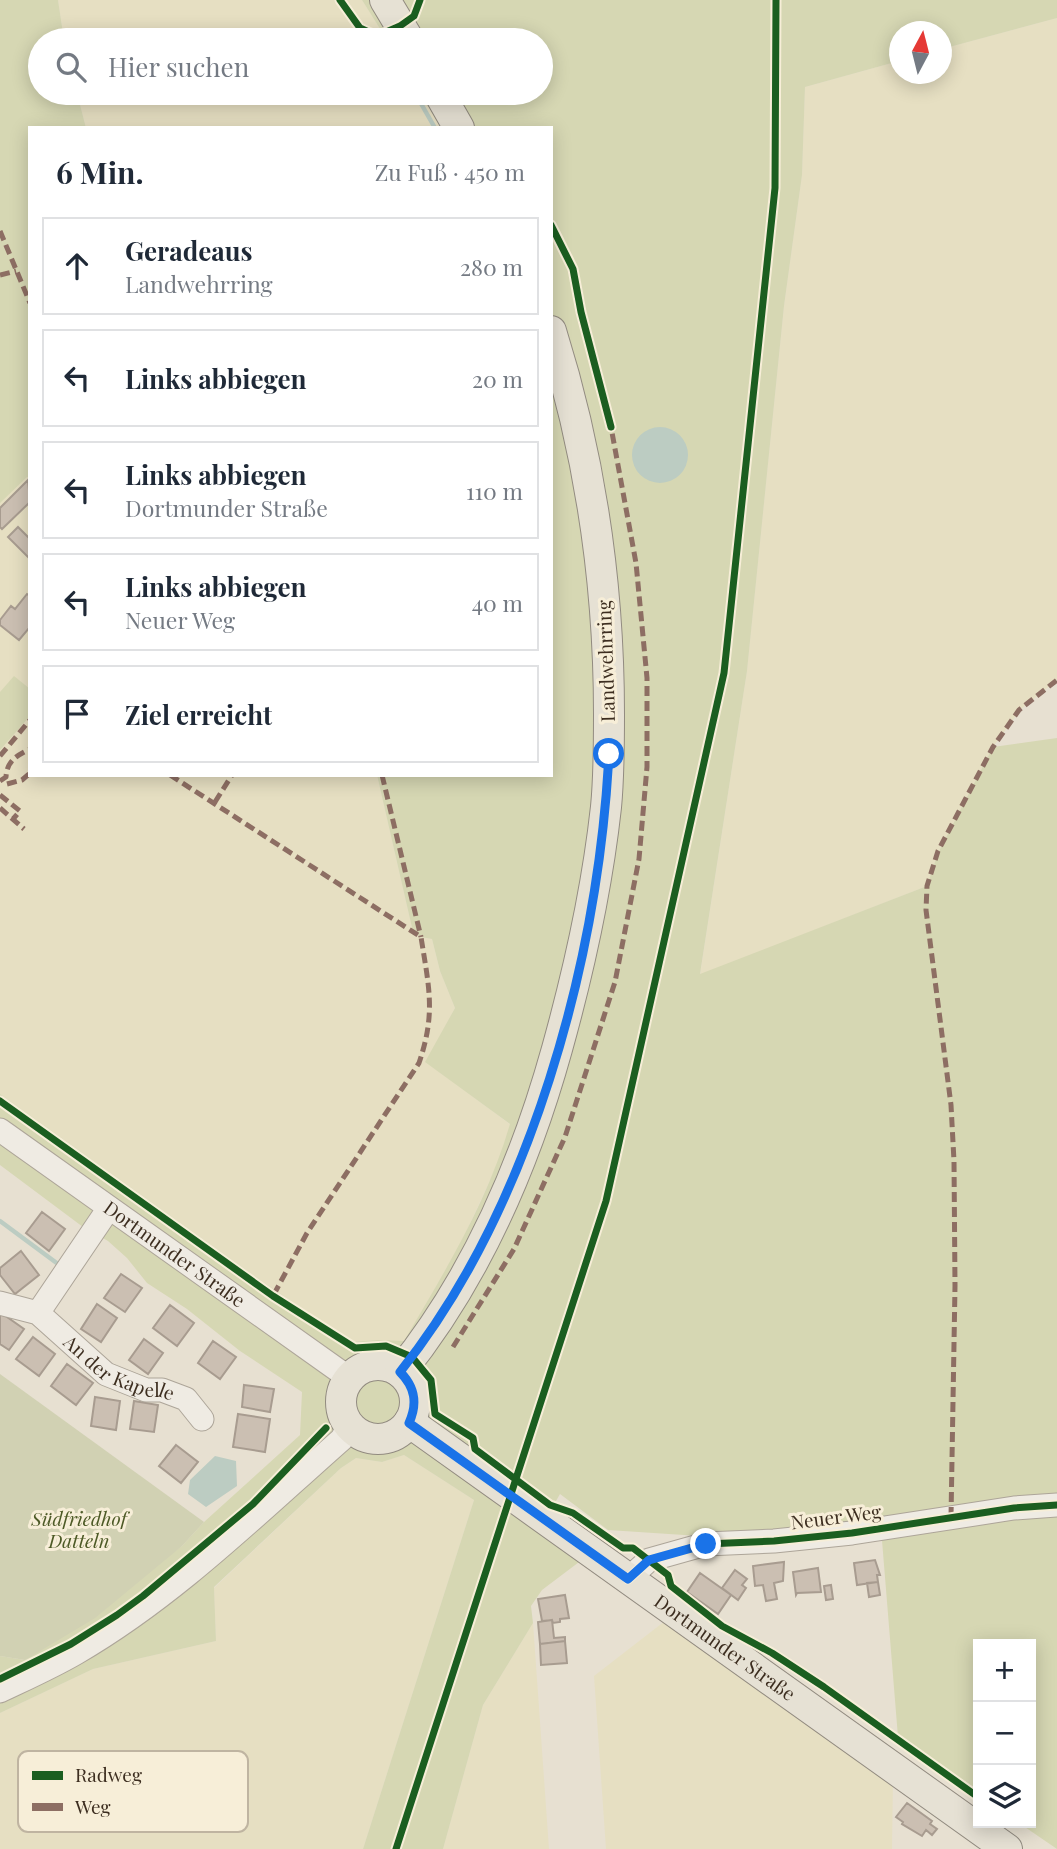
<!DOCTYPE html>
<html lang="de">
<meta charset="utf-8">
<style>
body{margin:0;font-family:"Playfair Display",serif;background:#f6f6f7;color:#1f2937}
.controls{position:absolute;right:21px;bottom:21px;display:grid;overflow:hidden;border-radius:0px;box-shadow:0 4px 18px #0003}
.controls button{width:63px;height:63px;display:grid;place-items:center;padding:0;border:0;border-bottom:2px solid #e0e1e3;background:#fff;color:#1f2937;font:35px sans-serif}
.compass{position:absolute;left:889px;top:21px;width:63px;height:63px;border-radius:50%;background:#fff;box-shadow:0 4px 18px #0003;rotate:7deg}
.stop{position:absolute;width:21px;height:21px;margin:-16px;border:5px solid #1a73e8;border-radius:50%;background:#fff}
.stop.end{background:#1a73e8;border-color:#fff;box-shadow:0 2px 7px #0008}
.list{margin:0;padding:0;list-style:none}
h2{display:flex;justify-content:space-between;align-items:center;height:91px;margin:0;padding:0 28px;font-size:30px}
h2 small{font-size:23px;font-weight:400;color:#747a83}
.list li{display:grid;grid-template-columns:46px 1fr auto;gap:21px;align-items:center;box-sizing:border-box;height:98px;margin:0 14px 14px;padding:0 14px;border:2px solid #e0e1e3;border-radius:0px}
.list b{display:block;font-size:26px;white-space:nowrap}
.list p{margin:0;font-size:23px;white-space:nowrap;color:#747a83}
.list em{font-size:23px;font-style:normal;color:#747a83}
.icon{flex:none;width:38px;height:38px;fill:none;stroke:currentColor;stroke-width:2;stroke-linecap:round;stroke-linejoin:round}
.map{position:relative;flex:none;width:1057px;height:1849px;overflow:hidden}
.search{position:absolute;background:#fff;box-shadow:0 4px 18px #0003;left:28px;top:28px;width:525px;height:77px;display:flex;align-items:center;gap:18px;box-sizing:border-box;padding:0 24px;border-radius:38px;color:#747a83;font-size:26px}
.panel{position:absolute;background:#fff;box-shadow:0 4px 18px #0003;left:28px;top:126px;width:525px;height:651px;border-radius:0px}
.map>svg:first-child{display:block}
.farmland{fill:#e6dfc2}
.green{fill:#d6d7b3}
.cemetery{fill:#d1d1b3}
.water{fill:#bcccc2}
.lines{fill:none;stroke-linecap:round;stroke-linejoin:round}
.stream{stroke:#bcccc2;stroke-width:4.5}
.building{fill:#cbbfb2;stroke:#a89c90;stroke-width:2}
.minor-casing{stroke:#ada599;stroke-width:25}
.major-casing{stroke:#928b80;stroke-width:32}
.minor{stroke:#efebe3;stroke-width:23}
.major{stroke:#e6e1d4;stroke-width:30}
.quiet{stroke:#8d6e63;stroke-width:5;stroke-dasharray:10 5;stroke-linecap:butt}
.cycleway-casing{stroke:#f7eed8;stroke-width:11}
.cycleway{stroke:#1b5e20;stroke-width:7}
.route{stroke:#1a73e8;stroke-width:9}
.labels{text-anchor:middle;stroke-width:6;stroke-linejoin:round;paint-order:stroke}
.street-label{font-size:19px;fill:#3d2e20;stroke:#f7eed8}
.park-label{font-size:19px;font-style:italic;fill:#4d5a26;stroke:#f7eed8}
.key{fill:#f7eed8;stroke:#bfb4a1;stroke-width:2}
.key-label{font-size:19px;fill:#3d2e20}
</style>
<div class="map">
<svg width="1057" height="1849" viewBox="0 0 1057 1849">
<rect width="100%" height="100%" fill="#e7e0d1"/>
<path class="farmland" d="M 58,0 L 362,0 L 387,40 L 64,40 Z
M 1057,18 L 1057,680 L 1020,710 L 993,747 L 938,853 L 927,886 L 700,975 L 747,671 L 784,306 L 802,175 L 805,87 L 899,61 L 900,74 L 942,74 L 942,49 Z
M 77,93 L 420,93 L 441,128 L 86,128 Z
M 0,467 L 30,478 L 30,775 L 377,775 L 413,932 L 421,937 L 432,939 L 440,971 L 455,1008 L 426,1062 L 511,1125 L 499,1161 L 460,1245 L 404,1342 L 379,1340 L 352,1342 L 263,1282 L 0,1094 Z
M 404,1455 L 474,1500 L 363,1849 L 0,1849 L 0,1713 L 93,1669 L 216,1641 L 214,1588 L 341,1468 L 356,1458 L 382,1462 Z
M 665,1621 L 893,1777 L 892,1849 L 606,1849 L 594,1676 Z
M 533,1623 L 549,1849 L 443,1849 L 483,1705 Z"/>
<path class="green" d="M 0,0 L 58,0 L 64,40 L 40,40 L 40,93 L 77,93 L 86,128 L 30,128 L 30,478 L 27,477 L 0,503 Z
M 362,0 L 1057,0 L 1057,18 L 942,49 L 942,32 L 900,32 L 899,61 L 805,87 L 802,175 L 784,306 L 747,671 L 700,974 L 927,886 L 938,853 L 993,747 L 1057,738 L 1057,1849 L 1019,1823 L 1031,1823 L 1031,1644 L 978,1644 L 978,1794 L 898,1737 L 881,1528 L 774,1541 L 608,1530 L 560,1494 L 545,1520 L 591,1553 L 542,1590 L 531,1606 L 533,1623 L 483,1705 L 443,1849 L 363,1849 L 474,1500 L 404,1455 L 382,1462 L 356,1458 L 341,1468 L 214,1587 L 216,1641 L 93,1669 L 0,1713 L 0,1656 L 25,1660 L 182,1546 L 204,1522 L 300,1435 L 302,1392 L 240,1351 L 187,1309 L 147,1283 L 127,1258 L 108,1241 L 83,1227 L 0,1165 L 0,1094 L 263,1282 L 352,1342 L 379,1340 L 404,1341 C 445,1271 487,1203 510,1124 L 425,1062 L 455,1008 L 440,971 L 432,939 L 421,937 L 413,932 L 377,775 L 551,775 L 551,128 L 441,128 L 420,93 L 541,93 L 541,40 L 387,40 Z
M 14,676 L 30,689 L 30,716 L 0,750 L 0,692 Z"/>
<path class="cemetery" d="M 0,1374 L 204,1522 L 182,1546 L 95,1618 L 25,1660 L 0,1656 Z"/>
<path class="water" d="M632 455a28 28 0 1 1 56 0a28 28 0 1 1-56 0Z
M 215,1456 L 236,1461 L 237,1486 L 206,1507 L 188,1494 L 190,1480 Z"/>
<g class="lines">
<path class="stream" d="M 415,93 L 435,128
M 0,1221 L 58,1264"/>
</g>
<path class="building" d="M 28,480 L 30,502 L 2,529 L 0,527 L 0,508 Z
M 18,527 L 30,539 L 29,558 L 8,537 Z
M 27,594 L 30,596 L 30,627 L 19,640 L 0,625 L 0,620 L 11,606 L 15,609 Z
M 42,1212 L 65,1229 L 49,1251 L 26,1233 Z
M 21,1251 L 39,1275 L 15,1294 L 0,1275 L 0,1268 Z
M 121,1274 L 142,1288 L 125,1312 L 104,1298 Z
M 97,1304 L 117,1318 L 101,1342 L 81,1329 Z
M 170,1305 L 194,1323 L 177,1346 L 153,1328 Z
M 0,1312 L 24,1329 L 9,1350 L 0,1344 Z
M 33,1337 L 55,1354 L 39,1376 L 16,1359 Z
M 144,1339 L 163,1353 L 148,1374 L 129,1360 Z
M 213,1341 L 236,1357 L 220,1379 L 198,1363 Z
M 67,1364 L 93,1383 L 76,1405 L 51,1386 Z
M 244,1385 L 274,1389 L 270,1412 L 242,1407 Z
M 95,1397 L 120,1401 L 116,1430 L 91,1426 Z
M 134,1401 L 158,1405 L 154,1432 L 130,1429 Z
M 238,1414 L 270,1419 L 265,1452 L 233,1447 Z
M 176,1445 L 198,1462 L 181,1483 L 159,1466 Z
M 875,1560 L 880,1575 L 877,1575 L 878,1582 L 857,1585 L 854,1563 Z
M 784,1562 L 783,1581 L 774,1583 L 777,1599 L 766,1601 L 763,1585 L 755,1586 L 753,1566 Z
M 818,1568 L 821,1592 L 797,1593 L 796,1595 L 793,1572 Z
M 735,1570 L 747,1579 L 742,1585 L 746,1588 L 738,1600 L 722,1588 Z
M 700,1573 L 731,1595 L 718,1614 L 687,1592 Z
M 878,1582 L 880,1595 L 869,1597 L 867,1583 Z
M 831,1585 L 833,1599 L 826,1600 L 824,1586 Z
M 565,1595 L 569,1618 L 560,1619 L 560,1622 L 553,1623 L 552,1620 L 542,1621 L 538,1599 Z
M 552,1620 L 554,1638 L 565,1637 L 565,1641 L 540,1644 L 538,1622 Z
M 565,1641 L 567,1663 L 541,1665 L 540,1644 Z
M 907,1803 L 932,1821 L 930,1824 L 937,1829 L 932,1835 L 926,1830 L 922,1836 L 902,1824 L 903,1822 L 896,1817 Z"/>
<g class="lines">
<g class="minor-casing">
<g id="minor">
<path id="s1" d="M 0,1130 L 349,1378"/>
<path id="s2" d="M 0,1303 L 38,1313 L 106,1374 L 146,1390 L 162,1390 L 186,1399 L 202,1419"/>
<path d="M 38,1313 L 109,1208"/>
<path d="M 628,1579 L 649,1560 L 706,1544 L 774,1541 L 852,1533 L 1014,1508 L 1057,1505"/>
<path d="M 0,1691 C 25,1679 52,1667 76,1653 C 173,1597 258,1513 342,1439 L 348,1426"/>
</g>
</g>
<g class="major-casing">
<g id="major">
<path d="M 385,0 L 409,40"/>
<path d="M 439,93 L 459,128"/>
<circle cx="378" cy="1402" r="37"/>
<path d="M 400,1372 C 476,1278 525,1164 557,1049 C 579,970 597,889 606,807 C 609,777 609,745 609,714 C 609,584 590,455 551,331"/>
<path id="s3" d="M 409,1422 L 1007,1849"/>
</g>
</g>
<use href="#minor" class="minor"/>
<use href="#major" class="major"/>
<path class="quiet" d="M 0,231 L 30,303
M 0,275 L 16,271
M 0,756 L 30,720
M 170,775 L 421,937 C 429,988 436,1013 419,1063 L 307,1233 L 273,1296
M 382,775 L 421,937
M 0,781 L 6,777 C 7,761 16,756 30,749
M 7,784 L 22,780 L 30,773
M 0,795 L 20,811 L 13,819
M 215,802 L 232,775
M 0,808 L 24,829
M 453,1347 L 514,1249 L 565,1137 L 615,982 L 639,859 L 647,767 L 647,678 L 636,563 L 611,427
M 951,1517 L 955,1286 L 954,1161 L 951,1105 L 926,910 L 927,886 L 938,851 L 993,747 L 1019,710 L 1057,680"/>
<g class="cycleway-casing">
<path id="cycleway" d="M 340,0 L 360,28 L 377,36 L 400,26 L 414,16 L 420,0
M 551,225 L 573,269 L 581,312 L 611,427
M 0,1101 L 273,1296 L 355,1348 L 386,1346 L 412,1357 L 431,1380 L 435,1414 L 473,1438 L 475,1449 L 550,1505 L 573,1513 L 623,1548 L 633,1548 L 668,1575 L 671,1586 L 722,1626 L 772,1653 L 824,1687 L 978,1797
M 628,1579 L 649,1560 L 706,1544 L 774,1541 L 852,1533 L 1014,1508 L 1057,1505
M 0,1679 L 71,1644 L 117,1615 L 143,1596 L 253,1504 L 326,1428
M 396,1849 L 606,1201 L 724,673 L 775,188 L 776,0"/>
</g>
<use href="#cycleway" class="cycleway"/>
</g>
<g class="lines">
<path class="route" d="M 609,754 C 598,961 531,1208 400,1372 C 415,1387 418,1403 409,1423 L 628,1579 L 649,1560 L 706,1544"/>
</g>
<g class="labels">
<g class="street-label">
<text transform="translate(606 661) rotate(-92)" y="7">Landwehrring</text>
<text dy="7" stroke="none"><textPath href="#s1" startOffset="214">Dortmunder Straße</textPath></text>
<text dy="7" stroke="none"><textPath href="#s2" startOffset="140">An der Kapelle</textPath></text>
<text transform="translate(836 1517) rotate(-7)" y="7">Neuer Weg</text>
<text dy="7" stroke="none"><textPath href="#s3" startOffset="388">Dortmunder Straße</textPath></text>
</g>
<g class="park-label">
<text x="79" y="1526">Südfriedhof<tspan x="79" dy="22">Datteln</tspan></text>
</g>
</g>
<rect x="18" y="1751" width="230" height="81" rx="10" class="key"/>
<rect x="32" y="1771" width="31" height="9" fill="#1b5e20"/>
<rect x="32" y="1803" width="31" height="8" fill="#8d6e63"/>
<g class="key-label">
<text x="75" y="1782">Radweg</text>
<text x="75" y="1814">Weg</text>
</g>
</svg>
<div class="controls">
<button>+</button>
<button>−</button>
<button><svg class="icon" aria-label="layers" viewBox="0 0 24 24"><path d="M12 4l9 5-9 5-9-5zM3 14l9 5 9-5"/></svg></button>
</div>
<svg class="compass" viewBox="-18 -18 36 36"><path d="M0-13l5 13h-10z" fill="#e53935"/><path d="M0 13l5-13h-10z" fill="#747a83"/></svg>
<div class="stop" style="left:609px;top:754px"></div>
<div class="stop end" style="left:706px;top:1544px"></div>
<div class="search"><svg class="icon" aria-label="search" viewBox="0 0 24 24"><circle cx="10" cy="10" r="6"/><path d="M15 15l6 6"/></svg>Hier suchen</div>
<section class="panel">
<h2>6 Min.<small>Zu Fuß · 450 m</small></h2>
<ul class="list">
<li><svg class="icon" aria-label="ahead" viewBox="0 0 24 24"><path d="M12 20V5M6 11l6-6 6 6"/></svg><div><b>Geradeaus</b><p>Landwehrring</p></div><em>280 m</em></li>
<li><svg class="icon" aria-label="left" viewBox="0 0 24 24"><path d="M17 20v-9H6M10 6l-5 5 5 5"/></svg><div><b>Links abbiegen</b></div><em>20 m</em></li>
<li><svg class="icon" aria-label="left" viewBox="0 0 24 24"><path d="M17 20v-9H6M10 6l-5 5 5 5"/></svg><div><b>Links abbiegen</b><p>Dortmunder Straße</p></div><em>110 m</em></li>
<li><svg class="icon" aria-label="left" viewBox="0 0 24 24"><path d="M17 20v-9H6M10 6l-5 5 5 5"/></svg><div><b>Links abbiegen</b><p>Neuer Weg</p></div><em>40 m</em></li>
<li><svg class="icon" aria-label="arrive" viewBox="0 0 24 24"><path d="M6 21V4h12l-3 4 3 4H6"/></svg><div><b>Ziel erreicht</b></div></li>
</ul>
</section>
</div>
